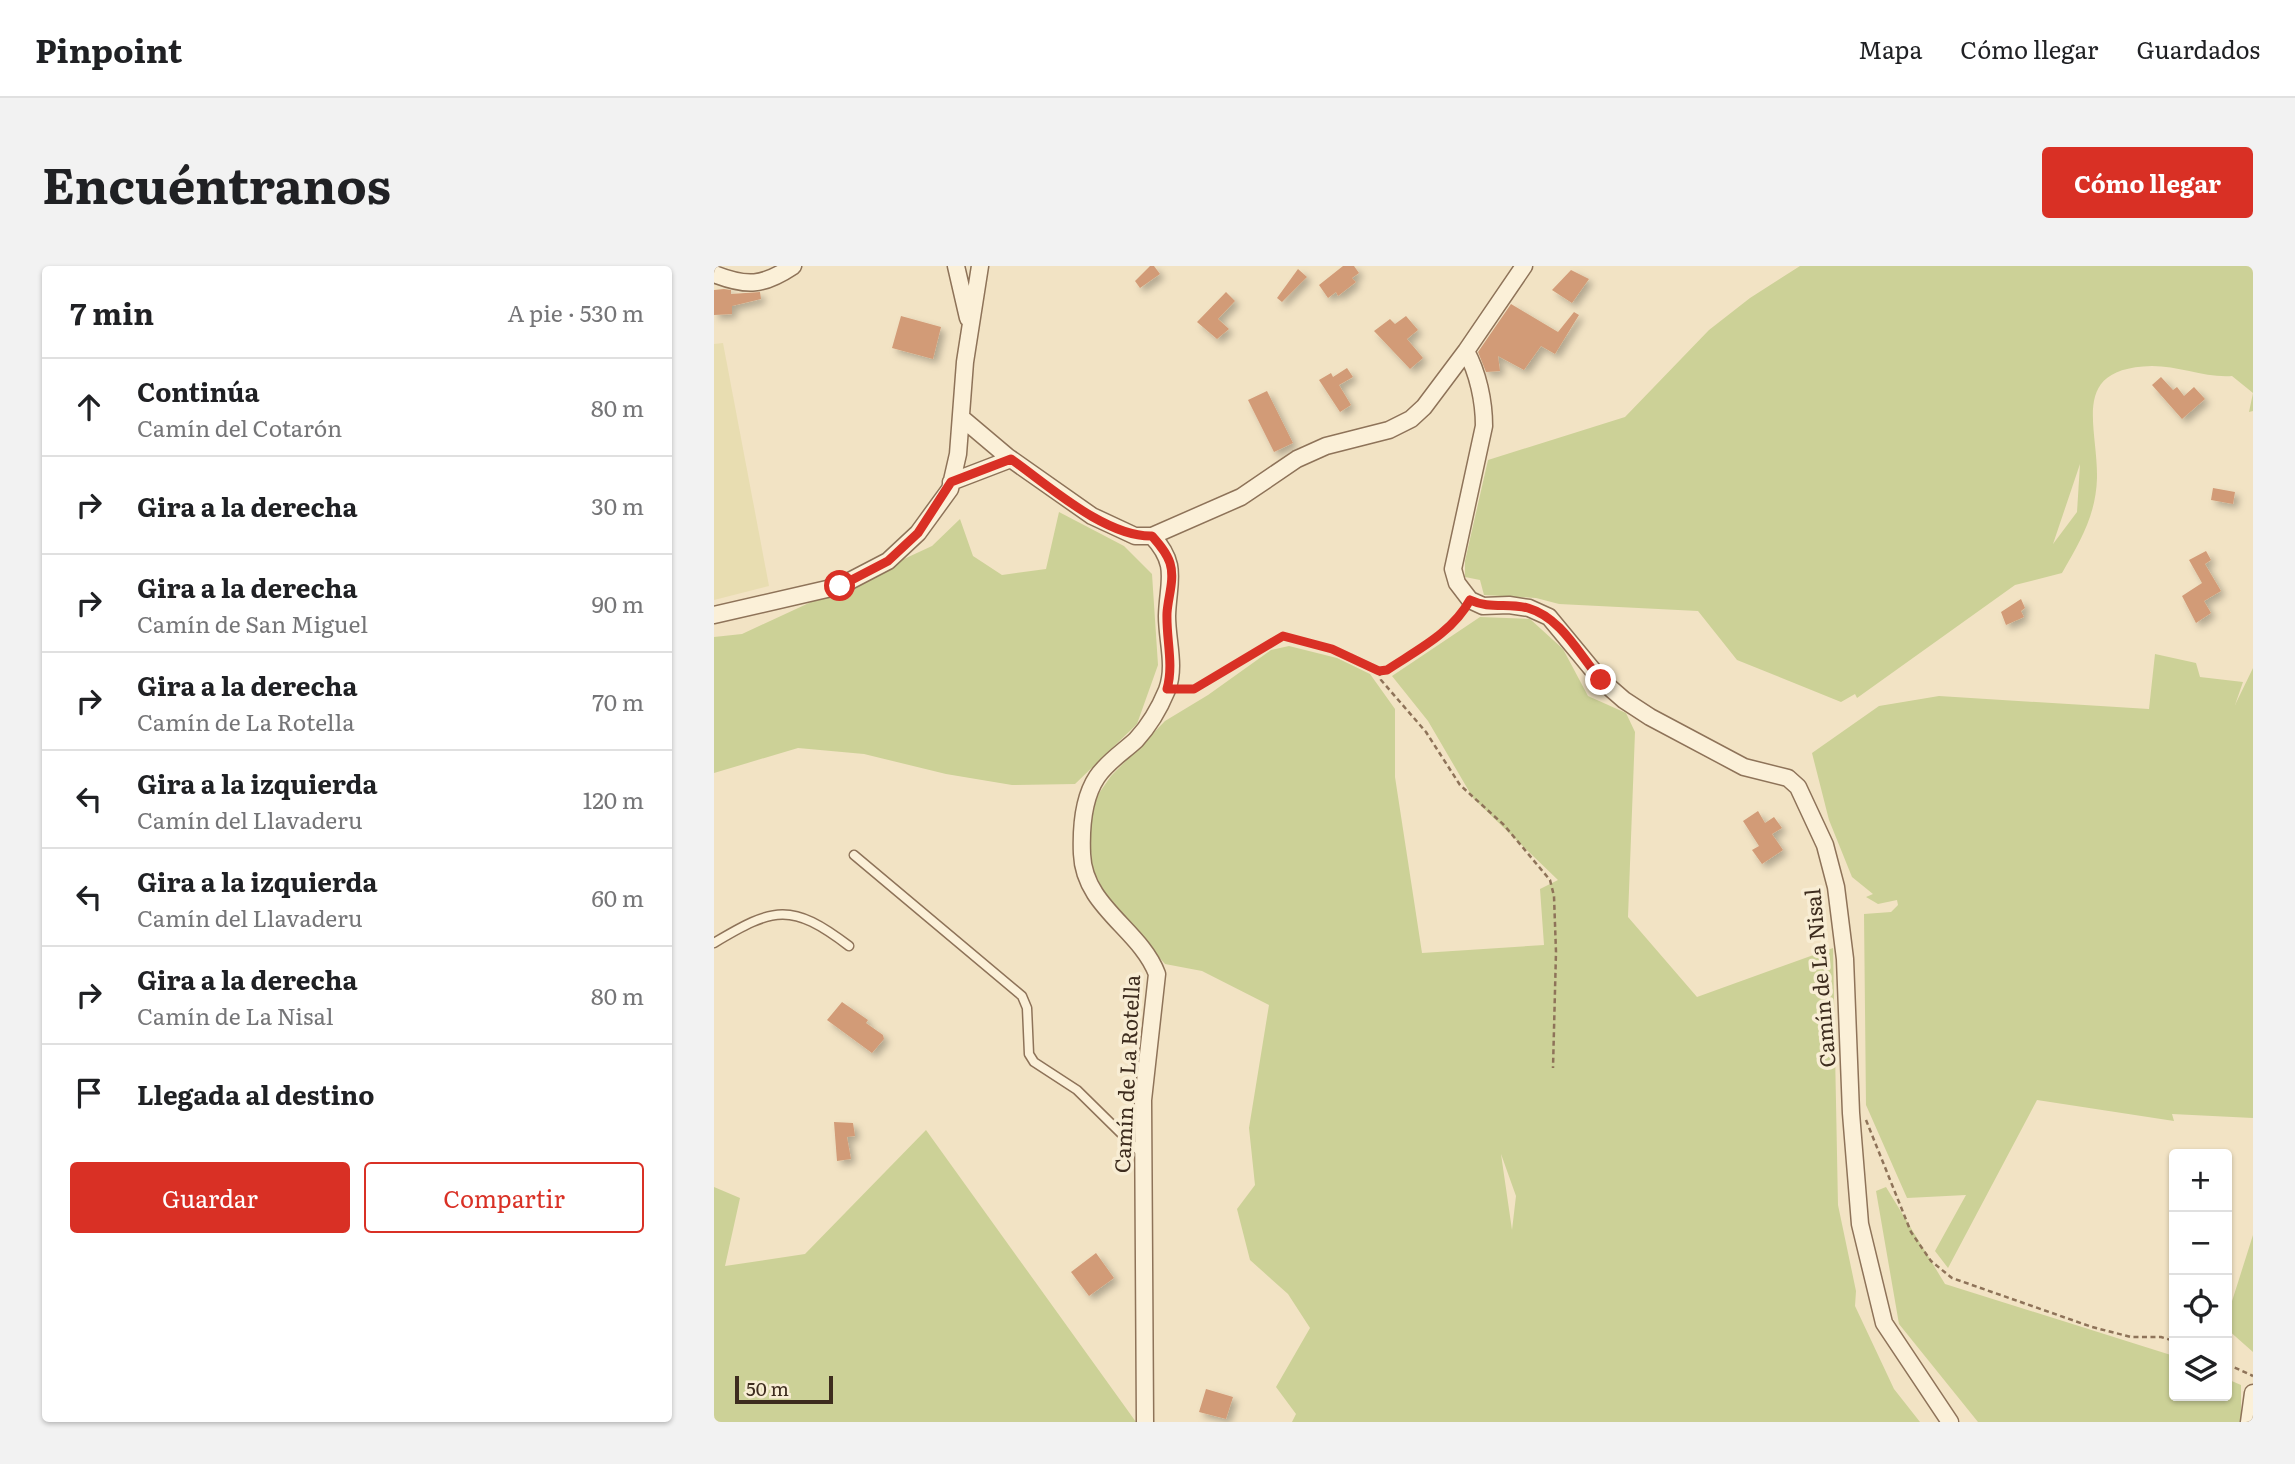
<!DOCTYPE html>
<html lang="es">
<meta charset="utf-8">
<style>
body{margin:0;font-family:Literata,serif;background:#f2f2f2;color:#202124}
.controls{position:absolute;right:21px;bottom:21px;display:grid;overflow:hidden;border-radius:7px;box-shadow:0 2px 5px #0004}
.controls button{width:63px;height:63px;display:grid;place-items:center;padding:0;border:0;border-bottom:2px solid #e0e0e0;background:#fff;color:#202124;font:35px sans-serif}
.scale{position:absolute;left:21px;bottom:18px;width:98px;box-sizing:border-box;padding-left:7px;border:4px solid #3d2c1e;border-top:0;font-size:19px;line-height:24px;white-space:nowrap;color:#3d2c1e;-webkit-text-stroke:5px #f8edd4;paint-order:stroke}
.stop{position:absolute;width:21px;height:21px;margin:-16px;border:5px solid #d93025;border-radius:50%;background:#fff}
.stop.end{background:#d93025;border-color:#fff;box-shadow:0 2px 7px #0008}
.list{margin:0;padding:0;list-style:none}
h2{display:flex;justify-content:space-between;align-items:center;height:91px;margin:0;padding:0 28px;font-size:30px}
h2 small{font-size:23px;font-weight:400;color:#757577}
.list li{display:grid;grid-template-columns:46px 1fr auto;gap:21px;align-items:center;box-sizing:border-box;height:98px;padding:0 28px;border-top:2px solid #e0e0e0}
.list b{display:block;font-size:26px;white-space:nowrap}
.list p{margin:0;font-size:23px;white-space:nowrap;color:#757577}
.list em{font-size:23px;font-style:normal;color:#757577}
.actions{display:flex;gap:14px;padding:21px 28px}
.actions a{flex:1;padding:16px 0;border:2px solid #d93025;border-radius:7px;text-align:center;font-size:24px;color:#d93025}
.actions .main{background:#d93025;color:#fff}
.icon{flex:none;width:38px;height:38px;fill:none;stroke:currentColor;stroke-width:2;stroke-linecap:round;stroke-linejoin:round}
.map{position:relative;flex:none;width:1539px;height:1156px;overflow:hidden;border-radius:7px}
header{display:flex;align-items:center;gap:42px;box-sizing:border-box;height:98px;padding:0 35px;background:#fff;border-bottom:2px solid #e0e0e0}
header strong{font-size:33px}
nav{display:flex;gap:38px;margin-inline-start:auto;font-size:24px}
.intro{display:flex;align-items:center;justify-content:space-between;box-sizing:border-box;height:168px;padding:0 42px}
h1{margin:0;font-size:49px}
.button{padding:18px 32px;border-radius:7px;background:#d93025;color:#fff;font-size:24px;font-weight:700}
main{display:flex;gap:42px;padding:0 42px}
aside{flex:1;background:#fff;border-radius:7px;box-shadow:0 2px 5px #0004}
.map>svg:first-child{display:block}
.farmland{fill:#e8ddb1}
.green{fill:#ccd197;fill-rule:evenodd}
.building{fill:#d29b77;filter:url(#shadow)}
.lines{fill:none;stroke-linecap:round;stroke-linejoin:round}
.service-casing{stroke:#8e7359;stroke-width:11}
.minor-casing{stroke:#8e7359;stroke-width:19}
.path{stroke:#8e7359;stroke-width:2.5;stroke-dasharray:5 3.5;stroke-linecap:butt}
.service{stroke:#fbf0d8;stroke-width:8}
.minor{stroke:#fbf0d8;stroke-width:16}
.route{stroke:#d93025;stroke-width:9}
.labels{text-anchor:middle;stroke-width:7;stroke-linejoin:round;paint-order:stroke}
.street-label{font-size:21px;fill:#3d2c1e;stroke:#f8edd4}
</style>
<header>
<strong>Pinpoint</strong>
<nav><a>Mapa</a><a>Cómo llegar</a><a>Guardados</a></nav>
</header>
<div class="intro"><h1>Encuéntranos</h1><a class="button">Cómo llegar</a></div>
<main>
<aside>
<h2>7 min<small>A pie · 530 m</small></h2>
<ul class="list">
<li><svg class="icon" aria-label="ahead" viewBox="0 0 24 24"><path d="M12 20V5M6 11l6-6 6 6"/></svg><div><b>Continúa</b><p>Camín del Cotarón</p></div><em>80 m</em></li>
<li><svg class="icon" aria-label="right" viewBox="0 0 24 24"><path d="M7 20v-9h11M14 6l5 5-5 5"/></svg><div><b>Gira a la derecha</b></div><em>30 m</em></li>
<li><svg class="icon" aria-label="right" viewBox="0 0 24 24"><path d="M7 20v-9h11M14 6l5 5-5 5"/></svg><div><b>Gira a la derecha</b><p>Camín de San Miguel</p></div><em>90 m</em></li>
<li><svg class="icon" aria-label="right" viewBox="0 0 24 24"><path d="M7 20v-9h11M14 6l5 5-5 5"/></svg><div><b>Gira a la derecha</b><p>Camín de La Rotella</p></div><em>70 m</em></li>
<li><svg class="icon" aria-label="left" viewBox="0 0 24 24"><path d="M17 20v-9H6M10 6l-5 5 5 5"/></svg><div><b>Gira a la izquierda</b><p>Camín del Llavaderu</p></div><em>120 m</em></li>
<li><svg class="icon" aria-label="left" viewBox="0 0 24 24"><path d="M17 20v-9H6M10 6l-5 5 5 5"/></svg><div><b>Gira a la izquierda</b><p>Camín del Llavaderu</p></div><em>60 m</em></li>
<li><svg class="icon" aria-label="right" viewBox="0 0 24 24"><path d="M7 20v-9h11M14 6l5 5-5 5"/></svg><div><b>Gira a la derecha</b><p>Camín de La Nisal</p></div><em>80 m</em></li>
<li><svg class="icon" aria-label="arrive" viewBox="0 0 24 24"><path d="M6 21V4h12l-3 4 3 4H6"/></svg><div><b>Llegada al destino</b></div></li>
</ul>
<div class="actions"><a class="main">Guardar</a><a>Compartir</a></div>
</aside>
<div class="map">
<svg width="1539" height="1156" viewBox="0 0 1539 1156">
<defs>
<filter id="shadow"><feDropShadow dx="4.5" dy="4.5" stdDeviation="3.5" flood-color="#0004"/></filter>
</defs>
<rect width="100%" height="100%" fill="#f2e3c4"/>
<path class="farmland" d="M 9,77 L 55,320 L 0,334 L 0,78 Z"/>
<path class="green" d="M 1086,0 L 1539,0 L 1539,145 L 1535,146 L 1539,127 L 1518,110 C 1492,112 1465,100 1438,100 C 1355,102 1384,159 1383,212 C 1382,249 1366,276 1348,307 L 1301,319 L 1143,432 L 1141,428 L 1127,436 L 1023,394 L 984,345 L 845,338 L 822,332 L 770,329 L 766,314 L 751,311 L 751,295 L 774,194 L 911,151 L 995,64 L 1036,32 ZM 1366,198 L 1363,246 L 1339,278 Z
M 345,246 L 410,280 L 438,308 L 444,399 L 423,458 L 361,518 L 298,519 L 232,508 L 150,488 L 84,482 L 0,507 L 0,371 L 28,368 L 218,280 L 246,253 L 259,290 L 288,309 L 332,303 Z
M 766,351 L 816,353 L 849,383 L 874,430 L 912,447 L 921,466 L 914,651 L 983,731 L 1119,682 L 1124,939 L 1142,1025 L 1141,1040 L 1180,1123 L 1206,1156 L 578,1156 L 582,1148 L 562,1121 L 596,1062 L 574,1028 L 536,994 L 523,943 L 541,919 L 535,862 L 555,739 L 488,705 L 451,698 L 394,633 L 378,602 L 376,568 L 381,533 L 397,510 L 451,455 L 494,429 L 557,384 L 575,380 L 623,392 L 656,408 L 681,443 L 681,511 L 708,687 L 830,679 L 826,623 L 844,614 L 759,532 L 714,455 L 678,410 ZM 787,888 L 802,930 L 798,964 Z
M 1441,388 L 1482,397 L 1486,411 L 1529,416 L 1521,439 L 1539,402 L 1539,852 L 1458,848 L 1460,855 L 1323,834 L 1234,1002 L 1221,985 L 1252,929 L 1193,932 L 1152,839 L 1150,648 L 1177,646 L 1184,639 L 1183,634 L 1164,638 L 1152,631 L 1159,628 L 1138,611 L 1115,554 L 1098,487 L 1165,440 L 1225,430 L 1435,443 Z
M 212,864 L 422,1156 L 0,1156 L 0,921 L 26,932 L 11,1000 L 91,988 Z
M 1172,921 L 1231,1018 L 1460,1090 L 1460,1130 L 1513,1130 L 1513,1113 L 1527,1119 L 1527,1156 L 1264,1156 L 1185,1058 L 1162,925 Z
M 1539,969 L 1539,1086 L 1513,1063 L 1513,1051 Z"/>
<path class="building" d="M 436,0 L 440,0 L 446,8 L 426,22 L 421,15 Z
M 629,0 L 640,0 L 645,7 L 638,12 L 642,16 L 624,30 L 622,26 L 614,32 L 605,19 Z
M 584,3 L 593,11 L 568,36 L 563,32 Z
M 857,4 L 875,13 L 858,37 L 838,24 Z
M 10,23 L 17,24 L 17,28 L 46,26 L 47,33 L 18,40 L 18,48 L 0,49 L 0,24 Z
M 512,26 L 521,35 L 504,53 L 515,63 L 503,73 L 483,56 Z
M 797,38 L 844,66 L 860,46 L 865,49 L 841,88 L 827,80 L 810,104 L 784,90 L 786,105 L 772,106 L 764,86 Z
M 187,50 L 227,61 L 219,93 L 178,82 Z
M 692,50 L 704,64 L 693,73 L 709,92 L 696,103 L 660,65 L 676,53 L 681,58 Z
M 633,102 L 639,111 L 625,119 L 637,139 L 626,146 L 605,114 L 617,107 L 619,111 Z
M 1447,111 L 1459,124 L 1463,121 L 1470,130 L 1480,121 L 1491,133 L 1468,153 L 1438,119 Z
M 553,125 L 579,177 L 560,186 L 534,134 Z
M 1499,222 L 1521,226 L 1519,238 L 1497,234 Z
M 1492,285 L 1497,294 L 1491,298 L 1507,325 L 1490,335 L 1497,347 L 1482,357 L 1468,330 L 1488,317 L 1475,294 Z
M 1307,333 L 1311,342 L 1307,345 L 1310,351 L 1292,359 L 1287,346 Z
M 1044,545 L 1051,557 L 1060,551 L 1068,562 L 1058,568 L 1069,584 L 1048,598 L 1038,584 L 1045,580 L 1029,555 Z
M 128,736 L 154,754 L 152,757 L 169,769 L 170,773 L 158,787 L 113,754 Z
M 120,856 L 139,857 L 141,870 L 133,871 L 137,893 L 123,895 Z
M 382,987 L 400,1012 L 375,1030 L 357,1006 Z
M 492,1123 L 519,1131 L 512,1153 L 485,1146 Z"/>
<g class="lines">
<g class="service-casing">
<path id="service" d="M 140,589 L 308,730 L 313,742 L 315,788 L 320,796 L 363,824 L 427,887
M 0,677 C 60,641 77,636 135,680"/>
</g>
<g class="minor-casing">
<path id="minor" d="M 242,0 L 254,52
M 0,8 C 33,21 49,20 79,0
M 752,85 C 764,107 770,135 770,160 L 739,303 L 743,317 L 756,334 L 769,340 L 795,339 L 815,342 L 835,351 L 887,414 L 910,434 L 936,451 L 1030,501 L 1074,512 L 1084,521 L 1111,579 L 1122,621 L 1131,693 L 1137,847 L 1146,958 L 1170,1057 L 1236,1156
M 249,153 L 294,191 L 378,250 L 421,270 L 438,270 L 527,231 L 583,193 L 612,180 L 675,164 L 697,153 L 710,141 L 752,85 L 810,0
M 237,216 L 297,193
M 0,349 L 126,320 L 174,295 L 204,267 L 236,223 L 244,188 L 251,96 L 266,0
M 431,1156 L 429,834 L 443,708 C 426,663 370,641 368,588 C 367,563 369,532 383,511 C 393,496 409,486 422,474 C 434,461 446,441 453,424 C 462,400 453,375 453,350 C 454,315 465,299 438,270
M 1535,1156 L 1539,1127"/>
</g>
<path class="path" d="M 665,405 L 667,414 L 712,466 L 746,519 L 790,559 L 836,614 L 840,630 L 842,686 L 839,802
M 467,423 L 480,423 L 569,370 L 618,383 L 665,405 L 673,404 L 724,371 L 750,345
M 1152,854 L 1197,966 L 1217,995 L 1238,1012 L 1378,1061 L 1417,1071 L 1447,1071 L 1460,1075
M 1513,1098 L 1539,1110"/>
<use href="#service" class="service"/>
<use href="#minor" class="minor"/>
</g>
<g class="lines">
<path class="route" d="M 126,320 L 174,295 L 204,267 L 237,216 L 297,193 C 334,219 391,271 438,270 C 445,278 453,287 456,297 C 461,313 454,331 453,347 C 452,373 460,398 453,423 L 480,423 L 569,370 L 618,383 L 665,405 L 673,404 C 703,384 738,367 756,334 C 775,343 794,337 814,342 C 848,352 865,389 887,414"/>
</g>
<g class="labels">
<g class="street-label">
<text transform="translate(1107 712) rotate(-95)" y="7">Camín de La Nisal</text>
<text transform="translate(414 808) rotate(-87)" y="7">Camín de La Rotella</text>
</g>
</g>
</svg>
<div class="controls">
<button>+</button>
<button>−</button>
<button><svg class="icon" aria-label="locate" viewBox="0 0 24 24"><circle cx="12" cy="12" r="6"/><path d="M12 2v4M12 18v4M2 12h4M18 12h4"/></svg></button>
<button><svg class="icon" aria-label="layers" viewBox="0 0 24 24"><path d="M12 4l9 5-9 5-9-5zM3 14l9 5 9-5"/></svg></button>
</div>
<div class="scale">50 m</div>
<div class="stop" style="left:126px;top:320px"></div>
<div class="stop end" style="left:887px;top:414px"></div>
</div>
</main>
